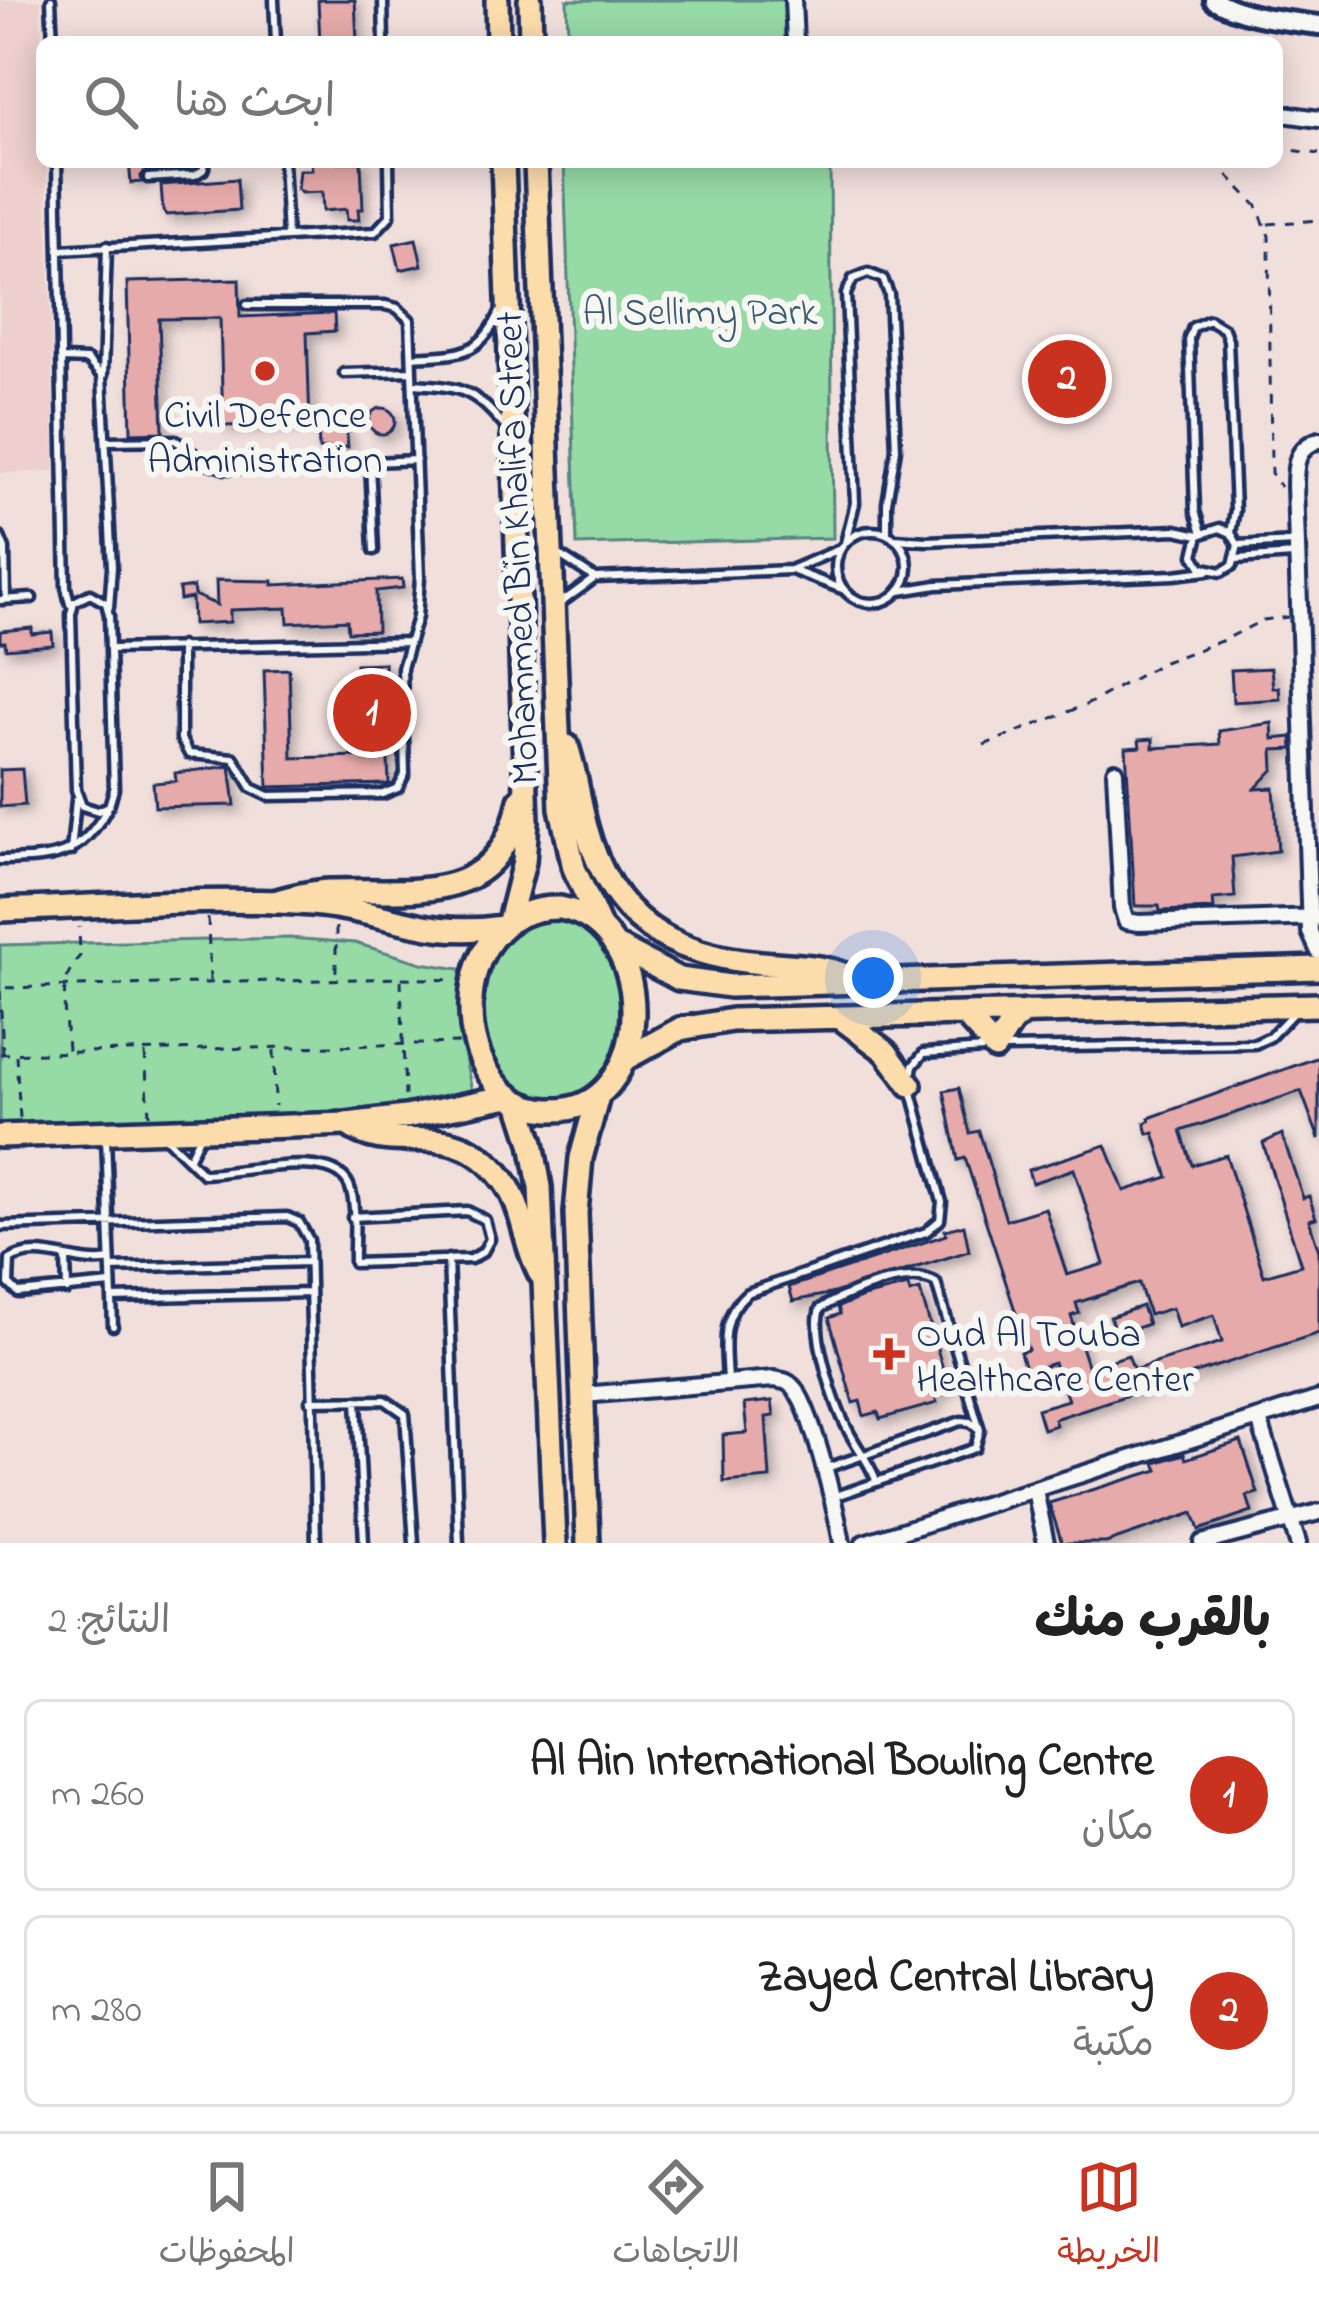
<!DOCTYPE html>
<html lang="ar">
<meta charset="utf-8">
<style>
body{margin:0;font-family:"Indie Flower","Playpen Sans Arabic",sans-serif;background:#f6f6f6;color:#222;direction:rtl}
.you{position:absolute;left:873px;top:978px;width:42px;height:42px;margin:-30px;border:9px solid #fff;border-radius:50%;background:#1a73e8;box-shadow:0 0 0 18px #1a73e833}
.badge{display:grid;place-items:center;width:78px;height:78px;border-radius:50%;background:#c8321e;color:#fff;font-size:39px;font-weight:700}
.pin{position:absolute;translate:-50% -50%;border:6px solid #fff;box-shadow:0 3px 12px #0006}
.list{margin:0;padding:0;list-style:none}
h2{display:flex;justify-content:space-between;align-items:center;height:156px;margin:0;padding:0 48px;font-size:51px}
h2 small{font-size:39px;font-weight:400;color:#767676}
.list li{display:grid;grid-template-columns:78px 1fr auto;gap:36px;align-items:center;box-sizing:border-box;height:192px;margin:0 24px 24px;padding:0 24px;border:3px solid #e0e0e0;border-radius:18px}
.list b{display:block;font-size:45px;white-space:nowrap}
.list p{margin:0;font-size:39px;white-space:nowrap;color:#767676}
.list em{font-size:39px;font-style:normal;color:#767676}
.icon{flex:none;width:66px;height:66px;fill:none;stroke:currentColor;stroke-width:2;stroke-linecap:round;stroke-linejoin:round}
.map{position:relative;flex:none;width:1319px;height:1543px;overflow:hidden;direction:ltr}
.search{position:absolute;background:#fff;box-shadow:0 6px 30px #0003;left:36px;right:36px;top:36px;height:132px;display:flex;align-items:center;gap:30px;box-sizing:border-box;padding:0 42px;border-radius:18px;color:#767676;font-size:45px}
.sheet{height:588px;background:#fff}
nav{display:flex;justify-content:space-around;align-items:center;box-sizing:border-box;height:168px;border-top:3px solid #e0e0e0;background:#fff;font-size:33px;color:#767676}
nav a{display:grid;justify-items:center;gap:6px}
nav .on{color:#c8321e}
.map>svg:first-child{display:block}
.built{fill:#edcfcd}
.green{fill:#96daa6;stroke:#588482;stroke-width:3}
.building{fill:#e5aaa9;stroke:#1b2f5e;stroke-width:3;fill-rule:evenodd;filter:url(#shadow)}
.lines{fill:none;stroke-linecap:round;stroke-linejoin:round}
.service-casing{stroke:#1b2f5e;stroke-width:15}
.minor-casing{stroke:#1b2f5e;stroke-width:22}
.tertiary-casing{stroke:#1b2f5e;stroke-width:26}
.primary-casing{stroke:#1b2f5e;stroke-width:30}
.trunk-casing{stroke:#1b2f5e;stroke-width:30}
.path{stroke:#1b2f5e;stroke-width:3;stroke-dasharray:9 9;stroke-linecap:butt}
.service{stroke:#f6f6f2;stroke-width:6}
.minor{stroke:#f6f6f2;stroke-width:14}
.tertiary{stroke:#f6f6f2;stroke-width:16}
.primary{stroke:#fddcac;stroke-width:21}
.trunk{stroke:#fddcac;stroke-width:21}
.poi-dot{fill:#c8321e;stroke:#f6f6f2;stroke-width:4.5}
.labels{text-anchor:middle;stroke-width:12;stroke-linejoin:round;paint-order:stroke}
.park-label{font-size:39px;fill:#3a5a70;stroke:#f6f6f2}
.poi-label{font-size:39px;fill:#1b2f5e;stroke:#f6f6f2}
.street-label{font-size:39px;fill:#1b2f5e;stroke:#f6f6f2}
</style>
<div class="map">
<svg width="1319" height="1543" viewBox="0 0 1319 1543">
<defs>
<filter id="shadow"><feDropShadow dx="5.5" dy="5.5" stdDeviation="6" flood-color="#0004"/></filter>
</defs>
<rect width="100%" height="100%" fill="#f1dfdc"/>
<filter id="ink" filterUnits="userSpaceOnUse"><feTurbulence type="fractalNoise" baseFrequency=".00833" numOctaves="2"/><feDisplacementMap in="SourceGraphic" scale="24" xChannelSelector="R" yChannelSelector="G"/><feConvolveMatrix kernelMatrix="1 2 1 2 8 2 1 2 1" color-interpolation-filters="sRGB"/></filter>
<g filter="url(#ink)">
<path class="built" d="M 0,0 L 41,0 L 42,162 L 46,162 L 55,471 L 0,473 Z"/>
<path class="green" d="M 567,0 L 784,0 L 785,42 L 568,42 Z
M 564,162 L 830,162 L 833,538 L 577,545 Z
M 539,918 C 575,919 605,932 615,970 C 622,998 626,1052 608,1077 C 597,1092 577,1098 560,1100 C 495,1106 476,1036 483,982 C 486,968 493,953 499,939 Z
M 289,938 L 355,943 L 422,963 L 466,970 L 461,1040 L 474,1100 L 424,1112 L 0,1131 L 0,945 Z"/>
<path class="building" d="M 318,0 L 355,0 L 357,42 L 320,42 Z
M 129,162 L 185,162 L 186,168 L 146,171 L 141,176 L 142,182 L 131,183 Z
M 311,162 L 361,162 L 363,209 L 358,209 L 359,220 L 347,220 L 346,209 L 323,211 L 322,192 L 301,193 L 297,189 L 299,170 L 312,170 Z
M 237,179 L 239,210 L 166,215 L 163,211 L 161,185 Z
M 416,239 L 422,265 L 400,270 L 394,244 Z
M 239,279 L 240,317 L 334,313 L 335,331 L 307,333 L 310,424 L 223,426 L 220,318 L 159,319 L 163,432 L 131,433 L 127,282 Z
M369 421a13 13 0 1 1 26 0a13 13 0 1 1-26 0Z
M 346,424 L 348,447 L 319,449 L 318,426 Z
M 402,579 L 403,588 L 376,591 L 377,631 L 348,632 L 347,620 L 288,623 L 287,608 L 230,610 L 230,622 L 193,624 L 192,598 L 180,600 L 179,589 L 193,587 L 194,595 L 217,605 L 216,580 L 273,581 L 273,585 Z
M 32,628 L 32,634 L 52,632 L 53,645 L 6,649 L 5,642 L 0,642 L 0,631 Z
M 384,663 L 389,784 L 268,787 L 264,670 L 289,669 L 292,758 L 359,756 L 356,664 Z
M 1271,668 L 1273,688 L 1279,687 L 1280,699 L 1233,702 L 1231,670 Z
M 1272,723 L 1273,739 L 1292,737 L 1293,749 L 1273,750 L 1274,769 L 1255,789 L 1274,788 L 1278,851 L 1232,857 L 1235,897 L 1213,899 L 1214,909 L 1160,911 L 1159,906 L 1135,906 L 1126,748 L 1140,747 L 1139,740 L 1153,739 L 1153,748 L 1220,744 L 1219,731 Z
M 230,766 L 235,805 L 155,807 L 153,783 L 176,781 L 175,773 Z
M 22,769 L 25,805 L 0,807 L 0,770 Z
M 1319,1057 L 1319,1139 L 1301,1091 L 1181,1131 L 1192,1165 L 1226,1155 L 1264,1276 L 1301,1265 L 1263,1143 L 1282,1134 L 1303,1198 L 1309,1196 L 1316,1218 L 1309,1220 L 1319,1251 L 1319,1333 L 1054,1419 L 1056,1425 L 1043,1429 L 1037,1409 L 1068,1400 L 1054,1363 L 1026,1372 L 1020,1352 L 1028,1350 L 965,1158 L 958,1160 L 944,1091 L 959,1088 L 970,1133 L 979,1131 L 1006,1220 L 1045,1208 L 1067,1275 L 1104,1264 L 1074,1169 L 1032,1183 L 1028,1170 L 1106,1145 L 1124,1191 L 1168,1177 L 1154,1133 L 1148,1134 L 1145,1123 L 1150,1121 L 1149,1118 ZM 1139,1283 L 1149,1315 L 1172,1308 L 1178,1327 L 1214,1315 L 1222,1342 L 1134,1370 L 1128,1355 L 1088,1368 L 1071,1316 L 1079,1313 L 1076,1303 Z
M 964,1225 L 969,1251 L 834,1293 L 793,1301 L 789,1287 L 946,1235 L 945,1230 Z
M 908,1286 L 910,1293 L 920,1290 L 949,1390 L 934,1394 L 937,1403 L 880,1419 L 878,1412 L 864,1416 L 860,1401 L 853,1403 L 829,1318 L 840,1314 L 838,1307 L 863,1297 Z
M 1142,1306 L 1148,1324 L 1116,1335 L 1110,1317 Z
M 772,1401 L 774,1416 L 766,1417 L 770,1478 L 724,1482 L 723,1435 L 747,1433 L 744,1404 Z
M 1241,1441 L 1258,1493 L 1247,1496 L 1252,1512 L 1199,1530 L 1193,1513 L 1106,1543 L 1062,1543 L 1049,1503 L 1158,1470 L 1155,1463 L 1184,1454 L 1186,1459 Z"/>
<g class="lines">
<g class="service-casing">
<path id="service" d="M 51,0 L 53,42
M 274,0 L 276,42
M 383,0 L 384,42
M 57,162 L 66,587 L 70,604
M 283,162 L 287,236
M 148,178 L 195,175 L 203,170 L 206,162
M 60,250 L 375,232 L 390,216 L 389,162
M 413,357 C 460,354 480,357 501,310
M 63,359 L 87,360 L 102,376 L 112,567 L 109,607
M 344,373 L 412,371
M 103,375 L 107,246
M 414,384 C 464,387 474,390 507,429
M 106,441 L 175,440 L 207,463 L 225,469 L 416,460
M 370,462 L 374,550
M836 567a36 36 0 1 1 72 0a36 36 0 1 1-72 0Z
M 1202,533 L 1195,511 L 1189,338 L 1193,327 L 1209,320 L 1224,329 L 1228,340 L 1235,510 L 1231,533
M 0,537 L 5,549 L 6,600
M 894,539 L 927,541 L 1176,530 L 1199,535 L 1220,528 L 1231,533 L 1238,545 L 1233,565 L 1221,572 L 1201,567 L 1194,555 L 1199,535
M 845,543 L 855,503 L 846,294 L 853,279 L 868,273 L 883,279 L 889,294 L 896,449 L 887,503 L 887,534
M 1238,545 L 1295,542
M 558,554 L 595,578
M 1237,559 L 1293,555
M 794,571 L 842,589
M 900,591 L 937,585 L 1174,575 L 1207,571
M 90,594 L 106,603 L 109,615 L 114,789 L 109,806 L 98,811 L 82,806 L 76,790 L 71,614 L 74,602 Z
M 0,600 L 32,598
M 558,605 L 595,578 L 790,570 L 840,549
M 181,646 L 181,739 L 189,754 L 234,758 L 252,788 L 269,796 L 383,794 L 398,788 L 405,774 L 402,668 L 417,617 L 420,578 L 410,320 L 397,308 L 385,305 L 247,305
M 111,649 L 408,642
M 71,851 L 76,800
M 0,860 C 51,859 80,859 107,809
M 1004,1048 L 1255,1044 L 1270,1037 L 1292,1014
M 911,1076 L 913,1066 L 924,1053 L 985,1049
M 106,1137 L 113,1326
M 165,1137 L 203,1174 C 237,1174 333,1148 349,1185 C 358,1206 353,1240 354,1263 L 471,1259 L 483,1252 L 490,1239 L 485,1220 L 467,1211 L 352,1217
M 189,1158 L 200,1135
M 0,1226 L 287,1217 L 299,1222 L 309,1240 L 316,1543
M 66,1258 L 67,1290
M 448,1259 L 459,1543
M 110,1260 C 78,1267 38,1241 10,1260 L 9,1284 L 18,1293 L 111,1284
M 111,1268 L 309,1262
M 112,1298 L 309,1293
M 727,1379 C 725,1346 720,1317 747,1293 L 926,1232 L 940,1220 L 942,1202 L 911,1089
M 357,1400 L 364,1543
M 310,1401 L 385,1400 L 405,1414 L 414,1543
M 824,1469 L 961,1421 L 970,1422 L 980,1430 L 975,1448 L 836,1496
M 876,1480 C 868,1460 857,1448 848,1430 C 835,1406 811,1334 820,1309 C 844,1293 910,1267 936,1283 L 980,1430"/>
</g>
<g class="minor-casing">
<path id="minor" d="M 793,0 L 795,42
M 1277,113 L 1319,119
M 1319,440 C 1296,448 1295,464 1295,486 L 1310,932 L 1319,952
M 1115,771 L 1122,908 L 1126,921 L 1139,923 L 1319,917
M 583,1395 L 774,1379 C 783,1381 786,1380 792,1386 C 811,1402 837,1515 842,1543
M 1259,1419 L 1298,1543
M 1035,1490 L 1046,1543
M 864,1543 L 1319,1399
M 1202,1543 L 1319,1512"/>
</g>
<g class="tertiary-casing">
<path id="tertiary" d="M 1214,0 C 1246,18 1283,20 1319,25"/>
</g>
<g class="primary-casing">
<path id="primary" d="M 0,910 C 100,907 213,896 312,904 C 383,910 426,939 501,927
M 620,948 L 679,979 L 730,986 L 1319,968
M 964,1014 L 995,1048 L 1012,1022 L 1025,1012
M 842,1019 L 886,1052 L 910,1085
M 625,1059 L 680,1029 L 732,1020 L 1319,1005
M 0,1136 L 347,1124 L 406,1117 L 509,1096"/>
</g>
<g class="trunk-casing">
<path id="trunk" d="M 497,0 L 498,42
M 530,0 L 531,42
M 503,162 L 527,821 L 524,862 L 509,921
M 536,162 L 561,808 L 574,868 L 599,924
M 567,746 C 576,773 579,801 586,827 C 611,920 669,955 761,963 C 793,966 832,964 859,982
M 274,902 C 292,897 310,892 329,891 C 411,888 498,910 520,800
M 560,908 C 662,926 656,1115 549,1110 C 446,1105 440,905 560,908 Z
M 519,1102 L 532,1143 L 540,1187 L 555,1543
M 347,1124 C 394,1160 451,1112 502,1178 C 524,1206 523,1243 540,1274
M 588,1543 L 576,1213 L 581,1158 L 598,1096"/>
</g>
<path class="path" d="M 1277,148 L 1319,154
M 1215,162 L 1257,206 L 1269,236 L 1271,473 L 1281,487
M 1268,224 L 1319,220
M 984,745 L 1088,704 L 1164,662 L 1224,640 L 1263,620 L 1288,617
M 208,918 L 210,981
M 336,927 L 336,977
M 401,980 L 405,1096
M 68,1050 C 66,1017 56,981 80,956 L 79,927
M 274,1050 L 275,1106
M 145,1053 L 149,1115
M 0,1054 L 460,1043
M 3,1054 L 0,988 L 401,978 L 454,980
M 16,1055 L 20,1118"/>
<use href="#service" class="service"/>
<use href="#minor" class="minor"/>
<use href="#tertiary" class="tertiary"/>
<use href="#primary" class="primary"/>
<use href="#trunk" class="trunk"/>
</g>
</g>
<g class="poi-dot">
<circle cx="265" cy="371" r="12"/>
<path d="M883 1336h12v12h12v12h-12v12h-12v-12h-12v-12h12z"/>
</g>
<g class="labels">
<g class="park-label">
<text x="700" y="324">Al Sellimy Park</text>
</g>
<g class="poi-label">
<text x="265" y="427">Civil Defence<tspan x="265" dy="45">Administration</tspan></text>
<text x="916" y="1346" text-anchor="start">Oud Al Touba<tspan x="916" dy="45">Healthcare Center</tspan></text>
</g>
<g class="street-label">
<text transform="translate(515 548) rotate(-92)" y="14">Mohammed Bin Khalifa Street</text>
</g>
</g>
</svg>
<div class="you"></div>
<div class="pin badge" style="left:372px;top:713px">1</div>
<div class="pin badge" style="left:1067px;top:379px">2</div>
<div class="search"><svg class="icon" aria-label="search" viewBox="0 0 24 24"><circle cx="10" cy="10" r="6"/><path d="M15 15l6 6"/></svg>ابحث هنا</div>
</div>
<section class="sheet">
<h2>بالقرب منك<small>النتائج: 2</small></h2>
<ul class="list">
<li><span class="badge">1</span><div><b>Al Ain International Bowling Centre</b><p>مكان</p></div><em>260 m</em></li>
<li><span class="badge">2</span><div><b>Zayed Central Library</b><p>مكتبة</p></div><em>280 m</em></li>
</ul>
</section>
<nav>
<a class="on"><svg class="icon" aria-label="map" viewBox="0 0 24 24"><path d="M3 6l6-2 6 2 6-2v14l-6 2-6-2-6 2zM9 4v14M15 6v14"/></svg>الخريطة</a>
<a><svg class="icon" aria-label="directions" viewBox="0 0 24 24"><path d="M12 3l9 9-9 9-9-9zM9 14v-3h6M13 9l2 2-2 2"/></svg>الاتجاهات</a>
<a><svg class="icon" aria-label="saved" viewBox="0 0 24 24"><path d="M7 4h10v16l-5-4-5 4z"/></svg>المحفوظات</a>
</nav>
